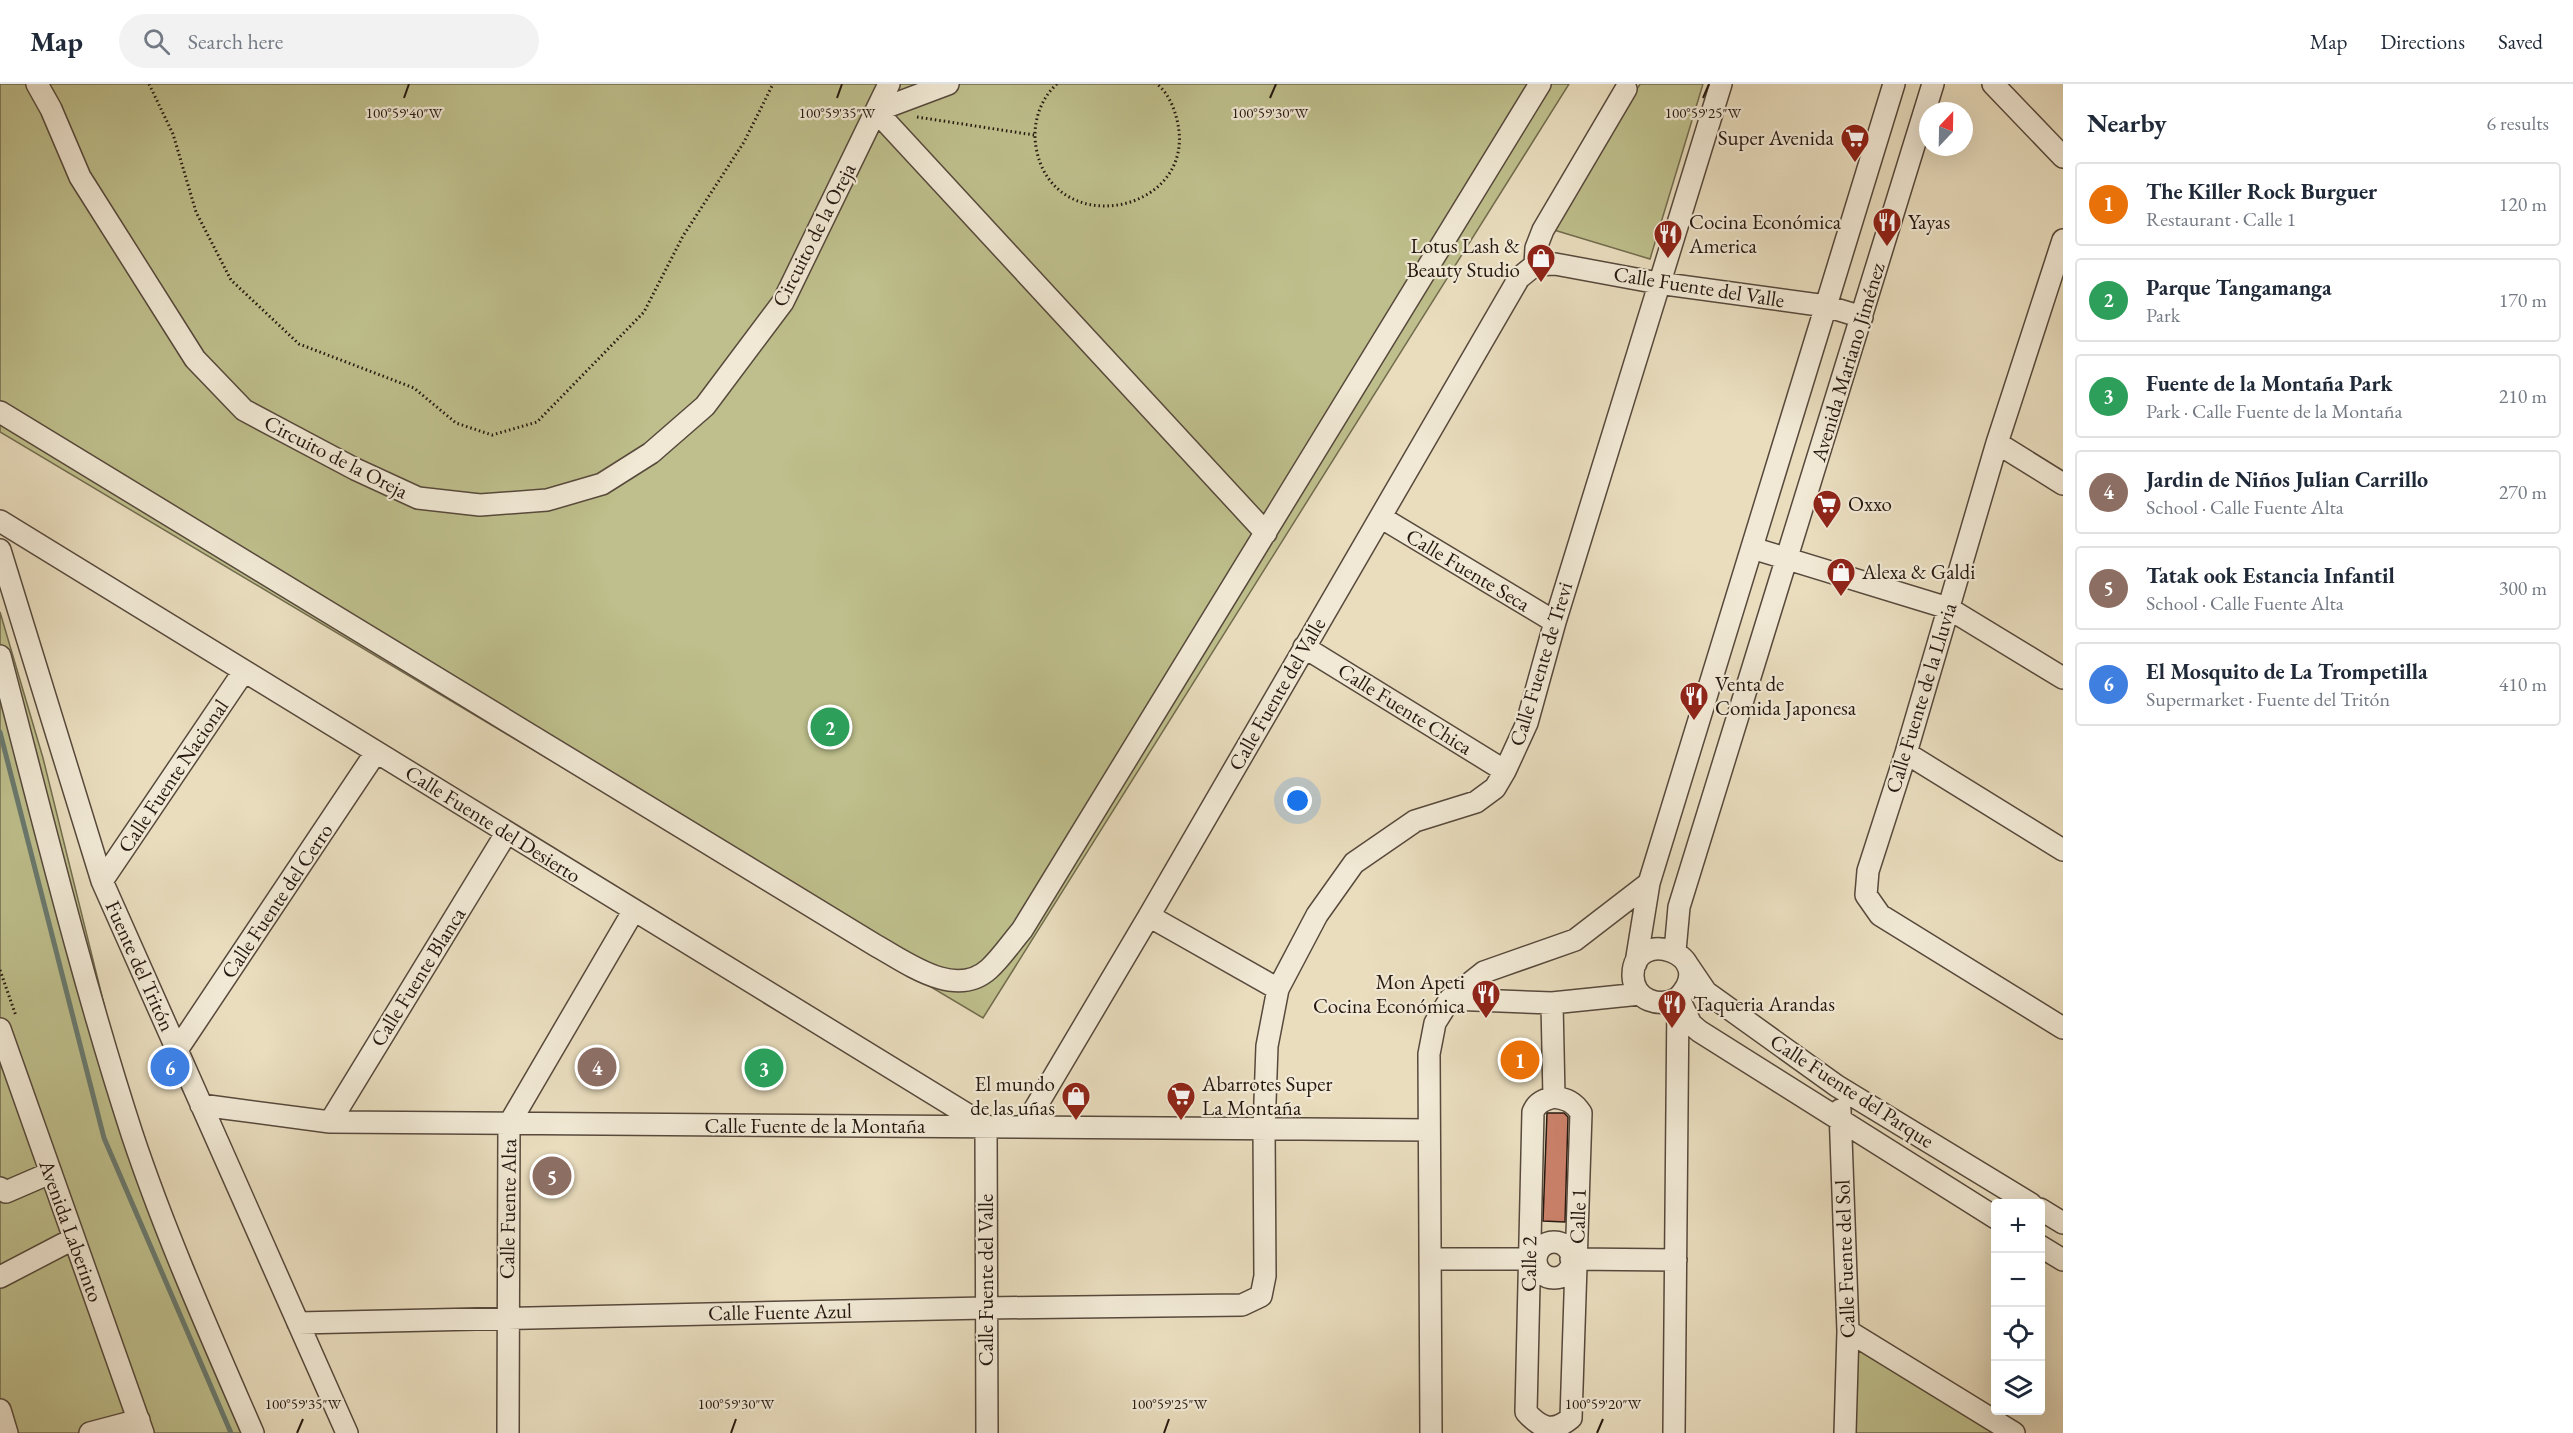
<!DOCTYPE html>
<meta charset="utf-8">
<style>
body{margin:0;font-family:"EB Garamond",serif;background:#f2f2f3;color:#1f2937}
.controls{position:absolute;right:18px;bottom:18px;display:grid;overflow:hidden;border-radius:6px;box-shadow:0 6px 24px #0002}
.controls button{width:54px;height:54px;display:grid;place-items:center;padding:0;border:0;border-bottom:2px solid #e0e1e3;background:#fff;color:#1f2937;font:30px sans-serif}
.compass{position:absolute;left:1919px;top:18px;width:54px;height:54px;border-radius:50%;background:#fff;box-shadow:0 6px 24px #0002;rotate:22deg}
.you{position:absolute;left:1298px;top:717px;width:21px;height:21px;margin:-15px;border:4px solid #fff;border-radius:50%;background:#1a73e8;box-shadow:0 0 0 9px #1a73e833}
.badge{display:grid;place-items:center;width:39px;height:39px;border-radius:50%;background:#8f2418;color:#fff;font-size:20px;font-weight:700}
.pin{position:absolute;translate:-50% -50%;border:3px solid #fff;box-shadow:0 2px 6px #0006}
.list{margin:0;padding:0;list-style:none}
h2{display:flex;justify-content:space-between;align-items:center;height:78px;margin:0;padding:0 24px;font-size:26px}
h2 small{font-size:20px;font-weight:400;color:#747a83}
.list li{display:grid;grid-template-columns:39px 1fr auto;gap:18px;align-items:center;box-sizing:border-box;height:84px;margin:0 12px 12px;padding:0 12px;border:2px solid #e0e1e3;border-radius:6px}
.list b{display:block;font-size:22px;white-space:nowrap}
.list p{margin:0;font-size:20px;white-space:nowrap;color:#747a83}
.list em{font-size:20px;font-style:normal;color:#747a83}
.icon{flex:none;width:33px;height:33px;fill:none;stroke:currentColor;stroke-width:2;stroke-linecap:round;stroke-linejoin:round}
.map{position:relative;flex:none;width:2063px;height:1349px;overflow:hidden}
header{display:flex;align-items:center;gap:36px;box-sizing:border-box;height:84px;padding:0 30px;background:#fff;border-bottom:2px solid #e0e1e3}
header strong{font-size:28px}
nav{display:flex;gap:33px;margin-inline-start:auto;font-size:21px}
.search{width:420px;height:54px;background:#f2f2f3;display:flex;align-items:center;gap:15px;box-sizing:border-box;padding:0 21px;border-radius:33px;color:#747a83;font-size:22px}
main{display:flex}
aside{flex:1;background:#fff}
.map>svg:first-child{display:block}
.green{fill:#bebf8c;stroke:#726c4e;stroke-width:1.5}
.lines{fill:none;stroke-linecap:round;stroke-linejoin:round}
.stream{stroke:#6a7a6f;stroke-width:5}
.building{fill:#cb816a;stroke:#261810;stroke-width:1.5}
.minor-casing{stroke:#57493c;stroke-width:24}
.path{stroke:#261810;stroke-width:3;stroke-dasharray:1.5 3;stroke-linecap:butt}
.minor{stroke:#f1e9d5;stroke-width:21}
.ticks{fill:none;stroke:#261810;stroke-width:2}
.labels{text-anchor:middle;stroke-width:4.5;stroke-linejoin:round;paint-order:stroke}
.poi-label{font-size:21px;fill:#261810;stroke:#f1e9d5;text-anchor:start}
.street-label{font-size:21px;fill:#261810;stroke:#f1e9d5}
.ticks-label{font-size:15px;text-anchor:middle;fill:#261810;stroke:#f1e9d5;stroke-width:4.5;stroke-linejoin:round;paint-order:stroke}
</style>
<header>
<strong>Map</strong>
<div class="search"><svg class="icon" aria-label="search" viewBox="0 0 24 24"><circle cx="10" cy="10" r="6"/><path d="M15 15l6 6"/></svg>Search here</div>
<nav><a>Map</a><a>Directions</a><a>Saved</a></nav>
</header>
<main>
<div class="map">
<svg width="2063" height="1349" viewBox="0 0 2063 1349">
<rect width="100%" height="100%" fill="#e9ddbe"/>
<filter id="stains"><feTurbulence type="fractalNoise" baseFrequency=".00333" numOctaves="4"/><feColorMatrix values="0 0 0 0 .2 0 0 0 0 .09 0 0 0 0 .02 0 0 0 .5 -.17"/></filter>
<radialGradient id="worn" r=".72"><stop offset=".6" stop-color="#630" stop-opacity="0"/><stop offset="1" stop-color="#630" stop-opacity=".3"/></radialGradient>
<path class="green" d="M 0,0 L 1569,0 L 983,934 L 0,348 Z
M 1640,0 L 1703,0 L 1650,175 L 1554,146 Z
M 0,528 L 43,674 L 123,997 L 144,1065 L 259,1349 L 0,1349 Z
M 1848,1247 L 2014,1349 L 1845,1349 Z"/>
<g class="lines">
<path class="stream" d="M 0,648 L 104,1054 L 231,1349"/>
</g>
<path class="building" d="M 1547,1029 L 1564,1029 L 1568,1033 L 1565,1138 L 1543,1137 Z"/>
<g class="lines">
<g class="minor-casing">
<path id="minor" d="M 37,0 L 51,25 L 80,93 L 195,275 L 244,326 L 355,385 L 418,414 L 480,421 L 547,416 L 602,400 L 651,369 L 705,322 L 783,218 L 889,0
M 948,0 L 876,27 L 1266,449
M 1993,0 L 2063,73
M 2063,156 L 1997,359 L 1906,669 L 1868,787 L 1866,811 L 1880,831 L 2063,944
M 1535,181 L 1536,164 L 1543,146 L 1626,5
M 0,328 L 875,861 C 906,878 955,916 989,885 C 1001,874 1011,859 1022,846 L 1540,0
M 1997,359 L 2063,400
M 1382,434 L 1555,538
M 0,437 L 986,1042 L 987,1349
M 1752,464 L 1948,524 L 2063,594
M 0,466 L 102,797 L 347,1349
M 1304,563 L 1505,687
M 0,572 C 42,732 81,893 132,1050 C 166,1152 210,1250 253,1349
M 1906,669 L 2063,766
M 102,797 L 244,587
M 1149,832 L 1278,905
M 1675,867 L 1679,823 L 1933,0
M 1636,879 L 1649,799 L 1894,0
M 1687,880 L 1706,908 L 1837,1002 L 2031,1120
M 1450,915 L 1552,919 L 1640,910
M 1680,917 L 1691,940 L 1699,947 L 1996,1134
M 1552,919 L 1554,1013
M 0,945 L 143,1349
M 177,966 L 376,668
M 1554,1013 C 1567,1015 1574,1018 1581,1029 L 1571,1334 C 1553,1349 1541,1345 1526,1328 L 1533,1028 C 1537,1018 1544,1016 1554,1013 Z
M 201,1021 L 330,1038 L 1429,1046
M 1840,1026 L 1848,1247 L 1845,1349
M 330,1038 L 507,748
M 1024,1043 L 1149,832 L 1519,194 L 1535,181 L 1555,180 L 1658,199 L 1826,222 L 1862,233
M 0,1104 L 6,1108 L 50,1089
M 2040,1125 L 2063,1139
M1536 1176a18 18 0 1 1 36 0a18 18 0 1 1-36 0Z
M 2040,1162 L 2063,1176
M 1430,1175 L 1536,1175
M 1571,1175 L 1676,1176
M 0,1193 L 73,1155
M 298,1239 L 985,1224 L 1242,1221 L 1261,1212 L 1265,1192 L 1264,1045 L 1267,962 L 1278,905 L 1317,831 L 1354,779 L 1415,737 L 1476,718 L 1495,704 L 1505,687 L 1527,639 L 1555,538 L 1721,0
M 1848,1247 L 2014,1349
M 0,1326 L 7,1349
M 90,1349 L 139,1336
M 508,1349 L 509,1040 L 634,826
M 1431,1349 L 1429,970 L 1435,939 L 1450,915 L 1484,888 L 1575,856 L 1649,799
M 1674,1349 L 1678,914 C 1721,870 1632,841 1633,892 C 1634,917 1660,924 1678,914"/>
</g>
<path class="path" d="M 149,0 L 173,50 L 196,128 L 231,196 L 299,260 L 414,304 L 456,339 L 492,351 L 537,338 L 644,228 L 683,152 L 744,58 L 773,0
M 1057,0 C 1040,15 1032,40 1036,63 C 1052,159 1200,129 1177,36 C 1174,23 1168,9 1157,0
M 917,33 L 1034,51
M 0,886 L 16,932"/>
<use href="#minor" class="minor"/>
</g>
<path class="ticks" d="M 404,14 L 409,0M 837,14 L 842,0M 1270,14 L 1276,0M 1703,14 L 1709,0M 297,1349 L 303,1335M 731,1349 L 736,1335M 1164,1349 L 1169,1335M 1597,1349 L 1603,1335"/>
<defs>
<g id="supermarket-pin" transform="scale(1.5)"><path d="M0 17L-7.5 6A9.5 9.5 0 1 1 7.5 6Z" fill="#8f2418" stroke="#f1e9d5"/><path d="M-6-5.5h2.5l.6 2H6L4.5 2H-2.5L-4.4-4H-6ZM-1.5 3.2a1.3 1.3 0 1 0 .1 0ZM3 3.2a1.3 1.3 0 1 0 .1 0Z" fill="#fff"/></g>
<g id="restaurant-pin" transform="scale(1.5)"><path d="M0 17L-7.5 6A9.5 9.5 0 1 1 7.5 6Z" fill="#8f2418" stroke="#f1e9d5"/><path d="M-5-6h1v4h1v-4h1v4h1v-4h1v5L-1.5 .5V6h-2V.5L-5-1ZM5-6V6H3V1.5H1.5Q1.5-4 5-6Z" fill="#fff"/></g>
<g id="shop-pin" transform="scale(1.5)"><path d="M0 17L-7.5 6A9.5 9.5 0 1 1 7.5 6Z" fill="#8f2418" stroke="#f1e9d5"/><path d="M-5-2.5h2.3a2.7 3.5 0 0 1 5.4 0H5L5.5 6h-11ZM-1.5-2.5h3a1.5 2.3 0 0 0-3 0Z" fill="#fff"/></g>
</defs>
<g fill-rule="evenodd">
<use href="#supermarket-pin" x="1855" y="54"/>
<use href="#restaurant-pin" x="1887" y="138"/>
<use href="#restaurant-pin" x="1668" y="150"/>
<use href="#shop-pin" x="1541" y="174"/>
<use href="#supermarket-pin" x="1827" y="420"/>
<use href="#shop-pin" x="1841" y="488"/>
<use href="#restaurant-pin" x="1694" y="612"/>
<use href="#restaurant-pin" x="1486" y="910"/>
<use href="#restaurant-pin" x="1672" y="920"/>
<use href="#shop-pin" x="1076" y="1012"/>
<use href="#supermarket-pin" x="1181" y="1012"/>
</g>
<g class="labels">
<g class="poi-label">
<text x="1834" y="61" text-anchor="end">Super Avenida</text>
<text x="1689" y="145">Cocina Económica<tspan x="1689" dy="24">America</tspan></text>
<text x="1908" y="145">Yayas</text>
<text x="1520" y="169" text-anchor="end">Lotus Lash &amp;<tspan x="1520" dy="24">Beauty Studio</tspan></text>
<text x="1848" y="427">Oxxo</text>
<text x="1862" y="495">Alexa &amp; Galdi</text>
<text x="1715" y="607">Venta de<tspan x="1715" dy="24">Comida Japonesa</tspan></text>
<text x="1465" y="905" text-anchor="end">Mon Apeti<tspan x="1465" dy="24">Cocina Económica</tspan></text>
<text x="1693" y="927">Taqueria Arandas</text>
<text x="1055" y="1007" text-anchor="end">El mundo<tspan x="1055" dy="24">de las uñas</tspan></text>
<text x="1202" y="1007">Abarrotes Super<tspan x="1202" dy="24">La Montaña</tspan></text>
</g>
<g class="street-label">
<text transform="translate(814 151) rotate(-63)" y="7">Circuito de la Oreja</text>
<text transform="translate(1699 203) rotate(9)" y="7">Calle Fuente del Valle</text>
<text transform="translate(1848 278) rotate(-73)" y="7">Avenida Mariano Jiménez</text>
<text transform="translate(336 373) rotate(27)" y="7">Circuito de la Oreja</text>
<text transform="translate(1468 486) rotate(31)" y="7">Calle Fuente Seca</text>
<text transform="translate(1541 580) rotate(-73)" y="7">Calle Fuente de Trevi</text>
<text transform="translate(1277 610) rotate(-60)" y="7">Calle Fuente del Valle</text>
<text transform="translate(1921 614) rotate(-73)" y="7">Calle Fuente de la Lluvia</text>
<text transform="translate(1405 625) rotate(32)" y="7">Calle Fuente Chica</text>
<text transform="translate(173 692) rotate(-56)" y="7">Calle Fuente Nacional</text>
<text transform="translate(493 740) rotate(32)" y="7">Calle Fuente del Desierto</text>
<text transform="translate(277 817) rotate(-56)" y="7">Calle Fuente del Cerro</text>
<text transform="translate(140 882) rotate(66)" y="7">Fuente del Tritón</text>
<text transform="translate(418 893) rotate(-58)" y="7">Calle Fuente Blanca</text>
<text transform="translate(1852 1007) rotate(33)" y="7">Calle Fuente del Parque</text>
<text x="815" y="1049">Calle Fuente de la Montaña</text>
<text transform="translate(508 1125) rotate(-89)" y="7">Calle Fuente Alta</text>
<text transform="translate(1578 1132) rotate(-88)" y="7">Calle 1</text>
<text transform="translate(71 1147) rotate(70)" y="7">Avenida Laberinto</text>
<text transform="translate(1845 1175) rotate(-92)" y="7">Calle Fuente del Sol</text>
<text transform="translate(1529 1180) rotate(-89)" y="7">Calle 2</text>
<text transform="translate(986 1196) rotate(-90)" y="7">Calle Fuente del Valle</text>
<text transform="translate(780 1228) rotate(-1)" y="7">Calle Fuente Azul</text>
</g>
</g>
<g class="ticks-label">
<text x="404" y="34">100°59'40"W</text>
<text x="837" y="34">100°59'35"W</text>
<text x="1270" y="34">100°59'30"W</text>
<text x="1703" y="34">100°59'25"W</text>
<text x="303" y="1325">100°59'35"W</text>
<text x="736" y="1325">100°59'30"W</text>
<text x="1169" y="1325">100°59'25"W</text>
<text x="1603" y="1325">100°59'20"W</text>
</g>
<rect width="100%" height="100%" filter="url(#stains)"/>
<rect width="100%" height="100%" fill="url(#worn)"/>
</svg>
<div class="controls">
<button>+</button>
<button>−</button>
<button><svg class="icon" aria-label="locate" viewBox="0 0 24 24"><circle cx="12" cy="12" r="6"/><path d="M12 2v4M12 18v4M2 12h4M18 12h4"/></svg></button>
<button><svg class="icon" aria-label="layers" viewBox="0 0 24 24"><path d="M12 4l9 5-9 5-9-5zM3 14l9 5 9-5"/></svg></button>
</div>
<svg class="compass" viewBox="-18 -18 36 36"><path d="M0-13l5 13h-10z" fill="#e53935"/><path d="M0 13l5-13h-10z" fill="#747a83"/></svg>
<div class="you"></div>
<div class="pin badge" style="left:1520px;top:976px;background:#e8710a">1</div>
<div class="pin badge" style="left:830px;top:643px;background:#2e9e5b">2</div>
<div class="pin badge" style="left:764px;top:984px;background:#2e9e5b">3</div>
<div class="pin badge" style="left:597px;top:983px;background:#8d6e63">4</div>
<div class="pin badge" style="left:552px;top:1092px;background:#8d6e63">5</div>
<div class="pin badge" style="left:170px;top:983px;background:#3f7fe0">6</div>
</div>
<aside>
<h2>Nearby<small>6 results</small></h2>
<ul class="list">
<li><span class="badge" style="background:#e8710a">1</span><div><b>The Killer Rock Burguer</b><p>Restaurant · Calle 1</p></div><em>120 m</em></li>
<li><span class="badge" style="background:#2e9e5b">2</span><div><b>Parque Tangamanga</b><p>Park</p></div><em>170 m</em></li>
<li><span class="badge" style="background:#2e9e5b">3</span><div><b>Fuente de la Montaña Park</b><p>Park · Calle Fuente de la Montaña</p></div><em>210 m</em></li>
<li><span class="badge" style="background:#8d6e63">4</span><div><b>Jardin de Niños Julian Carrillo</b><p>School · Calle Fuente Alta</p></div><em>270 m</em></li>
<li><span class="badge" style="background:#8d6e63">5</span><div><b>Tatak ook Estancia Infantil</b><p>School · Calle Fuente Alta</p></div><em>300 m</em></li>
<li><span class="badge" style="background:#3f7fe0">6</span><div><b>El Mosquito de La Trompetilla</b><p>Supermarket · Fuente del Tritón</p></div><em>410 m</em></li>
</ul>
</aside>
</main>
